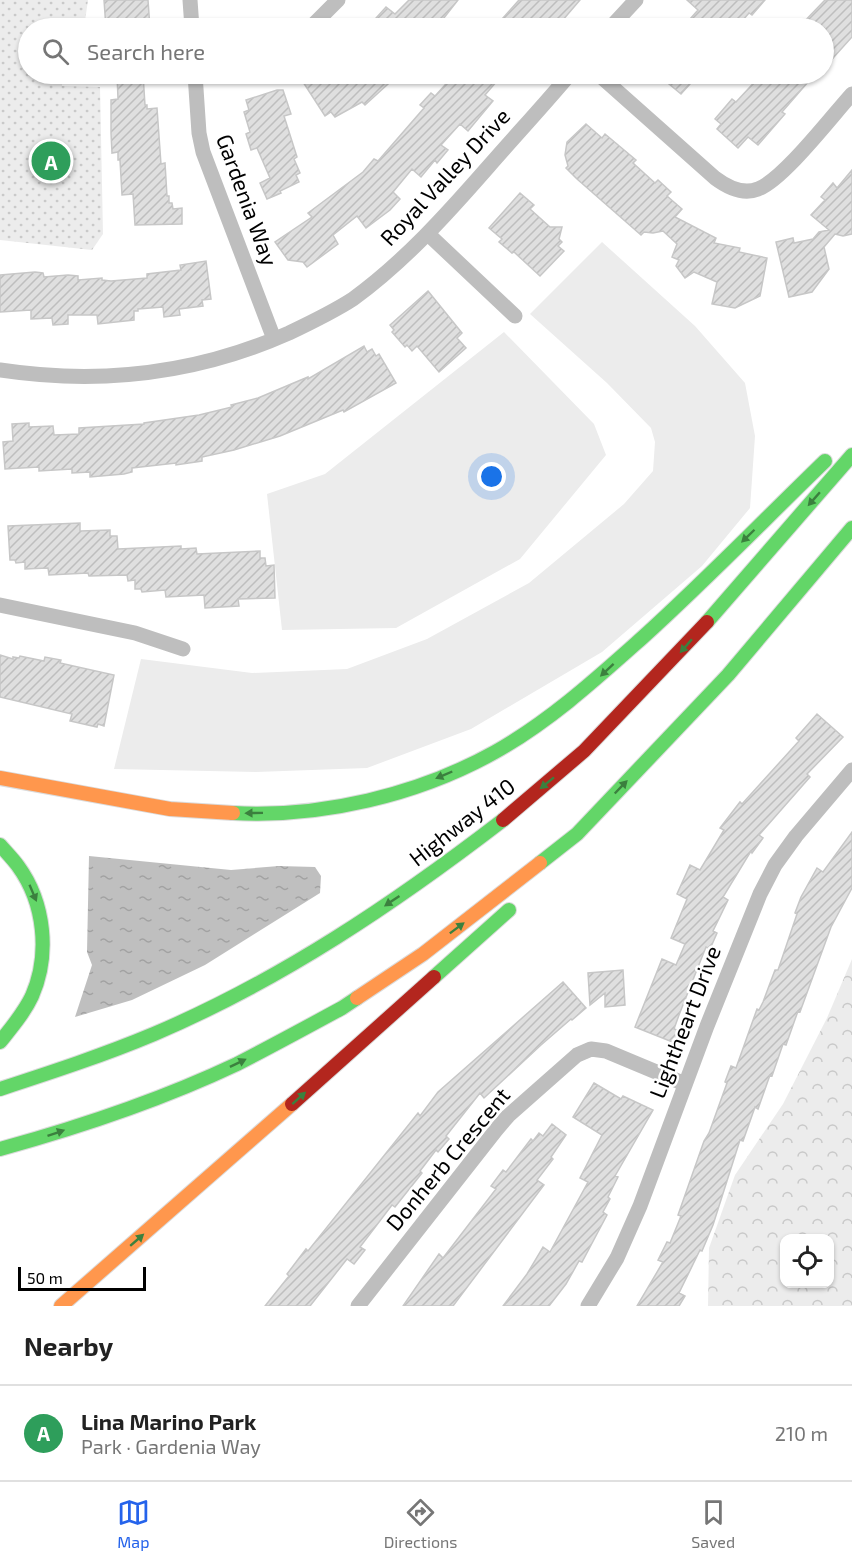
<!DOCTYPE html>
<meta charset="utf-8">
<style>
body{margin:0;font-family:"Exo 2",sans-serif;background:#f2f2f2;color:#222}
.controls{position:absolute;right:18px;bottom:18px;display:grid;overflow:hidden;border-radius:12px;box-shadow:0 2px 4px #0004}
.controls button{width:54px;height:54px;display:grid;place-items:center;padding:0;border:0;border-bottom:2px solid #e0e0e0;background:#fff;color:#222;font:30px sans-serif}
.scale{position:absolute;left:18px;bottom:15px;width:128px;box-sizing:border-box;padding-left:6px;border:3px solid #000;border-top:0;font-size:16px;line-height:21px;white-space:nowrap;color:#000;-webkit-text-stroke:4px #fff;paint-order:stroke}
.you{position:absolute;left:492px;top:477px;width:21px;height:21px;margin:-15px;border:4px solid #fff;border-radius:50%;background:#1a73e8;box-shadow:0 0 0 9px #1a73e833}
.badge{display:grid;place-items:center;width:39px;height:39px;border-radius:50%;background:#2563eb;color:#fff;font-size:20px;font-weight:700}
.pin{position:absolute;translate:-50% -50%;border:3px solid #fff;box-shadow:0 2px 6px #0006}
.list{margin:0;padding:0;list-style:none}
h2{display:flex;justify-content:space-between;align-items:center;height:78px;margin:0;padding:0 24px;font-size:26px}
h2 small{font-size:20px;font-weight:400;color:#767676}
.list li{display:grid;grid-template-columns:39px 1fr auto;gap:18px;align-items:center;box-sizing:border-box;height:96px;padding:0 24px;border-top:2px solid #e0e0e0}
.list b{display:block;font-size:22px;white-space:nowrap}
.list p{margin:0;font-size:20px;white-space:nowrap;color:#767676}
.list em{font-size:20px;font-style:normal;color:#767676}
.icon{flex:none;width:33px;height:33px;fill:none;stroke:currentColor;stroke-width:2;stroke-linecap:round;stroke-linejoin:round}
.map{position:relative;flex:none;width:852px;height:1306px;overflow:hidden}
.search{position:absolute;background:#fff;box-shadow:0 2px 4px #0004;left:18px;right:18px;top:18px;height:66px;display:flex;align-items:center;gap:15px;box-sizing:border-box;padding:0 21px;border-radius:33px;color:#767676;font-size:22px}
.sheet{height:174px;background:#fff}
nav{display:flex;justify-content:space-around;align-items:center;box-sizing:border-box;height:84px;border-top:2px solid #e0e0e0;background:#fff;font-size:16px;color:#767676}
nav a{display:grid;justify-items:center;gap:3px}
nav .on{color:#2563eb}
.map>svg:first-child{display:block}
.grass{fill:#ececec}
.forest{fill:url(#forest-crowns);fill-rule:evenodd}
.park{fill:url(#park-dots)}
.water{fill:url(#water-ripples)}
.building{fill:url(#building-hatch);stroke:#c7c7c7;stroke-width:1.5}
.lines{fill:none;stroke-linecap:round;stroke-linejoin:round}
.fast-casing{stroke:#dbdbdb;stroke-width:16}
.slow-casing{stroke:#dbdbdb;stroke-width:16}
.jam-casing{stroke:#dbdbdb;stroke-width:16}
.street{stroke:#bebebe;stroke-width:15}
.fast{stroke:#63d668;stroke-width:14}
.slow{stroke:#ff974d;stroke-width:14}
.jam{stroke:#b3261e;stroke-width:14}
.oneway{fill:#3b803e}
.labels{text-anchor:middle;stroke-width:5;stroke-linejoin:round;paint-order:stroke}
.street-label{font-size:22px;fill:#000;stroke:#fff}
</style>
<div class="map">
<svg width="852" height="1306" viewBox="0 0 852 1306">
<defs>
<pattern id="forest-crowns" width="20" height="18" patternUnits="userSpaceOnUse" patternTransform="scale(1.5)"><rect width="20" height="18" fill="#ececec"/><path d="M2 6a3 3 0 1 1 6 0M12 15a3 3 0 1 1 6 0" fill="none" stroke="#c9c9c9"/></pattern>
<pattern id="park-dots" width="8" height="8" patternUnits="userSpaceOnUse" patternTransform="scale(1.5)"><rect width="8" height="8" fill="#ececec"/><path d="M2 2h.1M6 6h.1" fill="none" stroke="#c9c9c9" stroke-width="1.8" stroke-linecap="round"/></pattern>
<pattern id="water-ripples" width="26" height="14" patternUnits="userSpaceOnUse" patternTransform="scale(1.5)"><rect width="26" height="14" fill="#bfbfbf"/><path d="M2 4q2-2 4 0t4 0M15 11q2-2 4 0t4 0" fill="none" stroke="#a2a2a2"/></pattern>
<pattern id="building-hatch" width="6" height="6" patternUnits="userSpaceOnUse" patternTransform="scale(1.5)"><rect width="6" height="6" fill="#dfdfdf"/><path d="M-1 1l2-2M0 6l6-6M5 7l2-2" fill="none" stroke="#bebebe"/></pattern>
</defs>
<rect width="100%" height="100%" fill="#fff"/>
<path class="grass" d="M 602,242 L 695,326 L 745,383 L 755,436 L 750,508 L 702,566 L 602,652 L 471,729 L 367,768 L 256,772 L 114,769 L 141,659 L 252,673 L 347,669 L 427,639 L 529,583 L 624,504 L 653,471 L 655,442 L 651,428 L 607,383 L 530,314 Z
M 504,332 L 594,424 L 606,455 L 520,559 L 396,628 L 282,630 L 267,494 L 325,474 Z"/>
<path class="forest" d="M 852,959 L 852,1306 L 708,1306 L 709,1248 L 735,1175 L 783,1104 L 827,1018 ZM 784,1238 L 830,1238 L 830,1284 L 784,1284 Z"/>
<path class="park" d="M 0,0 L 88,0 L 84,28 L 28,28 L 28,74 L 62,74 L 62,86 L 100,87 L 103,234 L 92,250 L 0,240 Z"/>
<path class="water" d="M 89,856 L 231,870 L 279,866 L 315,867 L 321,876 L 320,893 L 205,965 L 132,1000 L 75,1017 L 92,965 L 87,952 Z"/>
<path class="building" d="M 104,0 L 148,0 L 150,28 L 106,28 Z
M 409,0 L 458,0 L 440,23 L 436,20 L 428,28 L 367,28 L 386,7 L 395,14 Z
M 519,0 L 580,0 L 556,28 L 494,28 Z
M 687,0 L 765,0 L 752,15 L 749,13 L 736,28 L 682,28 L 698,10 Z
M 825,0 L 852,0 L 852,37 L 824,68 L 824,28 L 798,28 Z
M 117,74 L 143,74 L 145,105 L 147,105 L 147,109 L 157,108 L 161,164 L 165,163 L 167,196 L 169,196 L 169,203 L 172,203 L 173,209 L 182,208 L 182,224 L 135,225 L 133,194 L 122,195 L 120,160 L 118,160 L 118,152 L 112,153 L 111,133 L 111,100 L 118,99 Z
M 319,74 L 399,74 L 365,105 L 362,102 L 335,117 L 331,112 L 325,116 L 303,82 Z
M 455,74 L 503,74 L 485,95 L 493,101 L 468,131 L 460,124 L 441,145 L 448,150 L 437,163 L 435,160 L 421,177 L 412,169 L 393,192 L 400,199 L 390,210 L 366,228 L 357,216 L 333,235 L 338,244 L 307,267 L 303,262 L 288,260 L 275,242 L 312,217 L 308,213 L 363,172 L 374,159 L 378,161 L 424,108 L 420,105 L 431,93 L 435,96 Z
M 657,74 L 699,74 L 681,94 Z
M 762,74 L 815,74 L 782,112 L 785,114 L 758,145 L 748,137 L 738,148 L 717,129 L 721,124 L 715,119 L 732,99 L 736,102 Z
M 277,90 L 283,90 L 291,114 L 284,116 L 297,157 L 294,159 L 300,173 L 296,175 L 299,182 L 280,191 L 281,193 L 267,199 L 260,183 L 270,178 L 257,148 L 251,150 L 246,134 L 250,132 L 244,112 L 249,110 L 246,100 Z
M 586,124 L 602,138 L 605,134 L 636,160 L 633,163 L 655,183 L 658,180 L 671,192 L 667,196 L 682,209 L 675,217 L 716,238 L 714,243 L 740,248 L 739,252 L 767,258 L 760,296 L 735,308 L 712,304 L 717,282 L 694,272 L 685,278 L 676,266 L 679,260 L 672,257 L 677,244 L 663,231 L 653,233 L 644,232 L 641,235 L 577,179 L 566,168 L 568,166 L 565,155 L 567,142 Z
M 852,170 L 852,234 L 843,236 L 835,234 L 824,247 L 829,269 L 812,292 L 789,297 L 776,242 L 793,238 L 794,243 L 813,239 L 819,232 L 829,230 L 811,215 L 825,200 L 821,197 L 833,183 L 837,188 Z
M 520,193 L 534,205 L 530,209 L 550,227 L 562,227 L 559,239 L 562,242 L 558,246 L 564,251 L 540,276 L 514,252 L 512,253 L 499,242 L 502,239 L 489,228 Z
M 206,261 L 211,299 L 202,300 L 203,306 L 179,309 L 180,315 L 164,317 L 163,307 L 138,309 L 138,311 L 134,311 L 134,320 L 98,324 L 97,315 L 68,315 L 68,324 L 53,325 L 52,318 L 31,319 L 31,310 L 0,312 L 0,275 L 35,272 L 43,273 L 44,277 L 68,275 L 78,276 L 78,280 L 102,278 L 102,280 L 111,281 L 147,278 L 147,274 L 181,270 L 180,265 Z
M 428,291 L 462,333 L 457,338 L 466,348 L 439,372 L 417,346 L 412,351 L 407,345 L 405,347 L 392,332 L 394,330 L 390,325 Z
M 364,346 L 367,352 L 372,349 L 376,356 L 379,354 L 396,383 L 344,412 L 343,410 L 280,436 L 234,450 L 202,457 L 202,461 L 176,465 L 176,463 L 132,468 L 132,472 L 124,474 L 90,477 L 90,472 L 72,473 L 72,469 L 39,471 L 39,467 L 5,469 L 3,442 L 13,441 L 12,424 L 29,423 L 29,427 L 53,426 L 54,435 L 79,434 L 79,428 L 144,424 L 144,423 L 199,415 L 232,407 L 231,405 L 258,398 L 308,377 L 308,379 Z
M 80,523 L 80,531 L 110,530 L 110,536 L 117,536 L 118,549 L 181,546 L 181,549 L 196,548 L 197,554 L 260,551 L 260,558 L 265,558 L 266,566 L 274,565 L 275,598 L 238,599 L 239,606 L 205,608 L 204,595 L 166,597 L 165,590 L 142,592 L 141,589 L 135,589 L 135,580 L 128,581 L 127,575 L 89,576 L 88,573 L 49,575 L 48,568 L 25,569 L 25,562 L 16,563 L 15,560 L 10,560 L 8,526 Z
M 0,655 L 13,659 L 13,657 L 19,658 L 20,656 L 44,661 L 45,657 L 61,660 L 60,663 L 114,675 L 104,726 L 98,724 L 97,727 L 70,721 L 72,714 L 0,697 Z
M 817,714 L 843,737 L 807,774 L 810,777 L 759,835 L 763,838 L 752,853 L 751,851 L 723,897 L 728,900 L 713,931 L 717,933 L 710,949 L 706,947 L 679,1015 L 674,1029 L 680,1031 L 675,1043 L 635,1027 L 662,959 L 676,965 L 685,944 L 671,938 L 687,899 L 677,894 L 690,865 L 700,870 L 724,830 L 720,828 L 740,802 L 742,804 L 799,741 L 796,738 Z
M 852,832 L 852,888 L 831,927 L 800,1012 L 798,1011 L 786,1045 L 783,1044 L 772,1076 L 770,1075 L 758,1109 L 755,1107 L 743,1141 L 740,1140 L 713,1225 L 702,1251 L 700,1250 L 679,1293 L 685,1296 L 679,1306 L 637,1306 L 663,1262 L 658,1260 L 667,1242 L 670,1243 L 681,1216 L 678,1215 L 704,1141 L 709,1133 L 727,1083 L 725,1082 L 731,1066 L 736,1068 L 757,1009 L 759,1010 L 763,1002 L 775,970 L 778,970 L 797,914 L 795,913 L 801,897 L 817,868 L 823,872 Z
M 623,970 L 625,1005 L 605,1007 L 605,993 L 590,1005 L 588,973 Z
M 563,982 L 586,1008 L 572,1020 L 571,1019 L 541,1045 L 484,1098 L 480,1093 L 446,1136 L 449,1139 L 438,1152 L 436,1150 L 420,1171 L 422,1173 L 395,1207 L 392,1205 L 360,1247 L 365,1250 L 354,1264 L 347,1259 L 310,1306 L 265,1306 L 289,1276 L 287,1274 L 306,1249 L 308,1251 L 418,1113 L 420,1116 L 438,1092 Z
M 594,1083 L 621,1099 L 623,1096 L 653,1110 L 615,1176 L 618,1177 L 608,1197 L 610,1199 L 603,1212 L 607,1215 L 598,1232 L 582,1262 L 579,1261 L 566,1284 L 549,1306 L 503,1306 L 527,1274 L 543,1247 L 550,1252 L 588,1182 L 580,1178 L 602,1135 L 573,1117 Z
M 552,1124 L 566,1135 L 551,1157 L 553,1159 L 537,1180 L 544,1185 L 453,1306 L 403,1306 L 439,1254 L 443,1258 L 496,1189 L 491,1186 L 503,1170 L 506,1172 L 531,1139 L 533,1141 L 539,1133 L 543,1136 Z"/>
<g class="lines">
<g class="fast-casing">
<path id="fast" d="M 707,622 L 852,455
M 233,813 C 321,818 418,795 495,752 C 550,721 596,679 642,638 C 705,581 764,520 825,461
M 0,845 C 6,852 13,859 18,866 C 45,903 50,955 32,996 C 24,1013 12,1027 0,1042
M 540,863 L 577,834 L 728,675 L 852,528
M 434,977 L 509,910
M 0,1089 C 52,1072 104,1055 154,1034 C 281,980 395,903 503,820
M 0,1149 C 80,1127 161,1100 237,1064 C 272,1046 307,1027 342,1008 L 357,998"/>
</g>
<g class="slow-casing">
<path id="slow" d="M 0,778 L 170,809 L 233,813
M 357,998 L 423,954 L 540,863
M 61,1306 L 292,1104"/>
</g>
<g class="jam-casing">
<path id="jam" d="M 503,820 L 584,751 L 707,622
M 292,1104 L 434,977"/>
</g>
<path class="street" d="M 190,0 L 192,28
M 310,28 L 338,0
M 610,28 L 636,0
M 195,74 L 199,133 L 203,152 L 274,339
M 598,74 L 715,178 C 727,187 743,195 758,189 C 783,180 832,116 852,94
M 428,234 L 515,316
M 0,370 C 99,385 197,374 289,333 C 310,323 333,312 353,299 C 405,261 447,214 489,166 C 516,135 544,105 570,74
M 0,605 L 135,633 L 183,649
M 358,1306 L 496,1130 L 508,1116 L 577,1055 L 591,1049 L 606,1051 L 685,1084
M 588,1306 L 617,1258 L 640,1206 L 707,1026 L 760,894 L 775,865 L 796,836 L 852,770"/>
<use href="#fast" class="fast"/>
<use href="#slow" class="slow"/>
<use href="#jam" class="jam"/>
</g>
<defs><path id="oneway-solid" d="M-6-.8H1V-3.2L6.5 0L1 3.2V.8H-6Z" transform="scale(1.5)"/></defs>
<g class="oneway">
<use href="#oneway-solid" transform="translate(814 499) rotate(131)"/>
<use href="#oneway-solid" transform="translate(748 536) rotate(136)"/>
<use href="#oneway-solid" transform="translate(686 646) rotate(131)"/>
<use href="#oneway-solid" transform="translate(607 670) rotate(137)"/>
<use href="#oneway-solid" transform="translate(444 775) rotate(157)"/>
<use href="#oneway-solid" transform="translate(547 783) rotate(141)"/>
<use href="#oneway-solid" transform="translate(621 787) rotate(-46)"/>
<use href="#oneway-solid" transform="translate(254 813) rotate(179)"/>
<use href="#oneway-solid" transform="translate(33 893) rotate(67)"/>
<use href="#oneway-solid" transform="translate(392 901) rotate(146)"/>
<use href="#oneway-solid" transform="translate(457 928) rotate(-37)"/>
<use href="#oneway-solid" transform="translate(238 1063) rotate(-26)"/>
<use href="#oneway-solid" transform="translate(299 1098) rotate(-42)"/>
<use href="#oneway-solid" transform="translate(56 1133) rotate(-19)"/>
<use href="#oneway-solid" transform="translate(137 1240) rotate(-41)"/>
</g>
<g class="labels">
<g class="street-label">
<text transform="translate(445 177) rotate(-47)" y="8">Royal Valley Drive</text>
<text transform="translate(247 200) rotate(70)" y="8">Gardenia Way</text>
<text transform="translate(462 822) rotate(-38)" y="8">Highway 410</text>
<text transform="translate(685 1022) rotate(-69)" y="8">Lightheart Drive</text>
<text transform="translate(448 1159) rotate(-50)" y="8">Donherb Crescent</text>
</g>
</g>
</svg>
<div class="controls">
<button><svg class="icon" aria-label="locate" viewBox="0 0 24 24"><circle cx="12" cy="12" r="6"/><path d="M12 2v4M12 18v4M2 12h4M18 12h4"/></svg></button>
</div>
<div class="scale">50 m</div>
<div class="you"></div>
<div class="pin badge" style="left:51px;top:161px;background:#2e9e5b">A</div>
<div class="search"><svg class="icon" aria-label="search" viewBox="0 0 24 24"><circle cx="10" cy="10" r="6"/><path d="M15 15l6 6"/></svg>Search here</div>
</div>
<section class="sheet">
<h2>Nearby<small></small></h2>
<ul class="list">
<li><span class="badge" style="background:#2e9e5b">A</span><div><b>Lina Marino Park</b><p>Park · Gardenia Way</p></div><em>210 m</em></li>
</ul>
</section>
<nav>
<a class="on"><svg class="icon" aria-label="map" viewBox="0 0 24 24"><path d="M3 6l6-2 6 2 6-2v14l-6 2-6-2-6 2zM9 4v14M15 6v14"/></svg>Map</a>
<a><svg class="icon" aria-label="directions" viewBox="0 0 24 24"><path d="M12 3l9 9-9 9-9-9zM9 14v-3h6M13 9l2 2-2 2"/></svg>Directions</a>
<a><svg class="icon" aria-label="saved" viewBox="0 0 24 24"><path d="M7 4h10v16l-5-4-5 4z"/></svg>Saved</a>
</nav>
